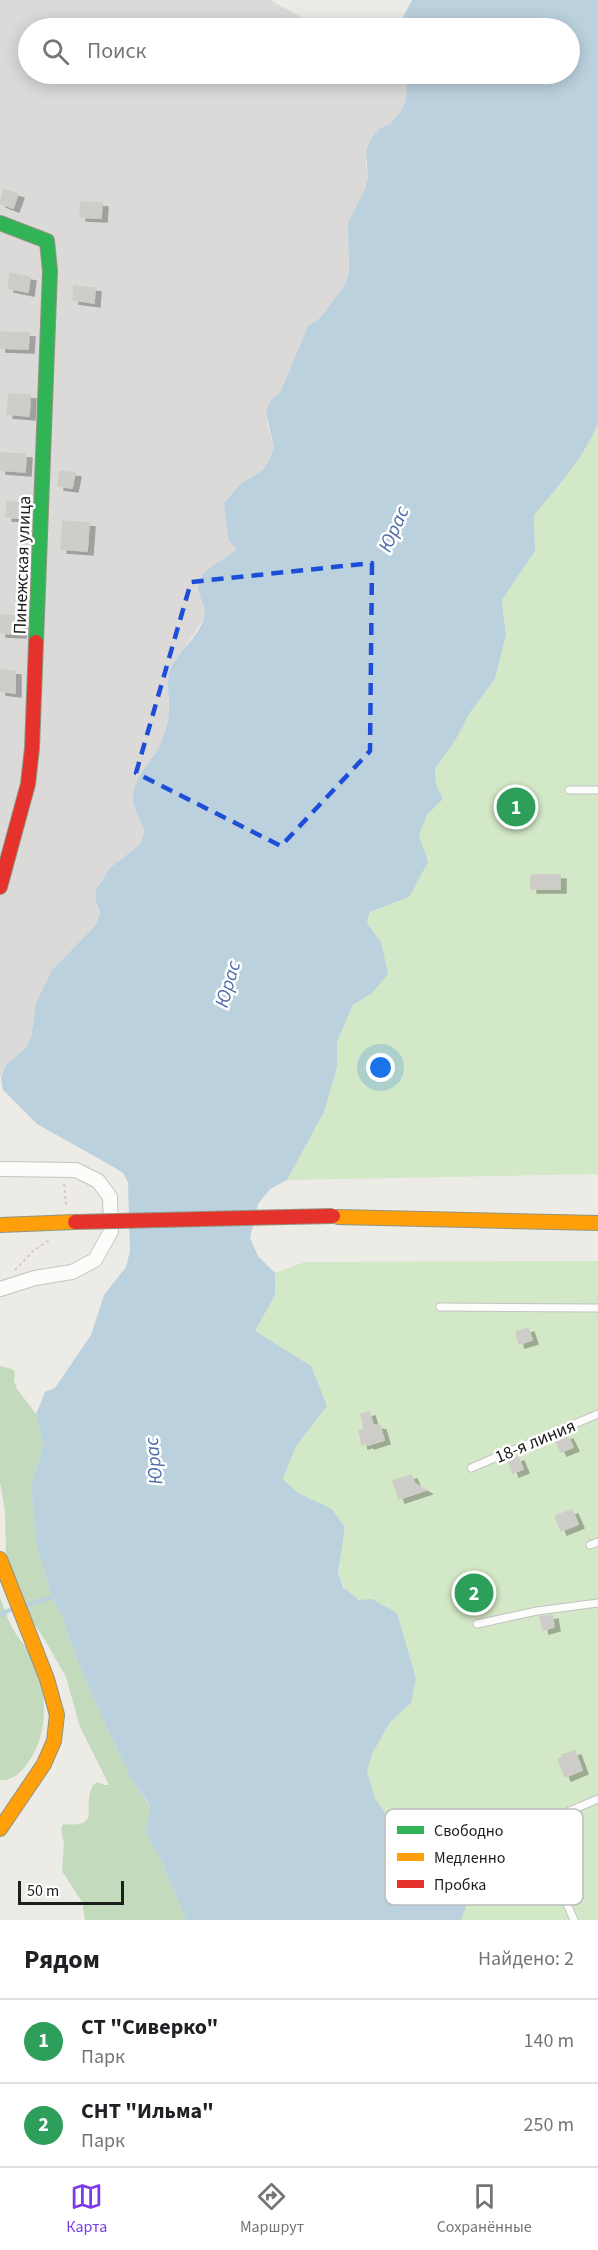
<!DOCTYPE html>
<html lang="ru">
<meta charset="utf-8">
<style>
body{margin:0;font-family:"Source Sans 3",sans-serif;background:#f2f2f2;color:#202124}
.scale{position:absolute;left:18px;bottom:15px;width:106px;box-sizing:border-box;padding-left:6px;border:3px solid #1e1e1e;border-top:0;font-size:16px;line-height:21px;white-space:nowrap;color:#1e1e1e;-webkit-text-stroke:4px #fff;paint-order:stroke}
.you{position:absolute;left:381px;top:1068px;width:21px;height:21px;margin:-15px;border:4px solid #fff;border-radius:50%;background:#1a73e8;box-shadow:0 0 0 9px #1a73e833}
.badge{display:grid;place-items:center;width:39px;height:39px;border-radius:50%;background:#7c3aed;color:#fff;font-size:20px;font-weight:700}
.pin{position:absolute;translate:-50% -50%;border:3px solid #fff;box-shadow:0 2px 6px #0006}
.list{margin:0;padding:0;list-style:none}
h2{display:flex;justify-content:space-between;align-items:center;height:78px;margin:0;padding:0 24px;font-size:26px}
h2 small{font-size:20px;font-weight:400;color:#757577}
.list li{display:grid;grid-template-columns:39px 1fr auto;gap:18px;align-items:center;box-sizing:border-box;height:84px;padding:0 24px;border-top:2px solid #e0e0e0}
.list b{display:block;font-size:22px;white-space:nowrap}
.list p{margin:0;font-size:20px;white-space:nowrap;color:#757577}
.list em{font-size:20px;font-style:normal;color:#757577}
.icon{flex:none;width:33px;height:33px;fill:none;stroke:currentColor;stroke-width:2;stroke-linecap:round;stroke-linejoin:round}
.map{position:relative;flex:none;width:598px;height:1920px;overflow:hidden}
.search{position:absolute;background:#fff;box-shadow:0 3px 15px #0003;left:18px;right:18px;top:18px;height:66px;display:flex;align-items:center;gap:15px;box-sizing:border-box;padding:0 21px;border-radius:33px;color:#757577;font-size:22px}
.sheet{height:246px;background:#fff}
nav{display:flex;justify-content:space-around;align-items:center;box-sizing:border-box;height:84px;border-top:2px solid #e0e0e0;background:#fff;font-size:16px;color:#757577}
nav a{display:grid;justify-items:center;gap:3px}
nav .on{color:#7c3aed}
.map>svg:first-child{display:block}
.residential{fill:#dbdad8}
.grass{fill:#d3e8c6}
.forest{fill:#c3dabd}
.water{fill:#bbd1de}
.lines{fill:none;stroke-linecap:round;stroke-linejoin:round}
.stream{stroke:#bbd1de;stroke-width:4.5}
.building{fill:#cfcdc9;stroke:#cfcdc8;stroke-width:1.5;filter:url(#shadow)}
.lane-casing{stroke:#c3c3c1;stroke-width:9}
.street-casing{stroke:#c3c3c1;stroke-width:16}
.fast-casing{stroke:#90957f;stroke-width:16}
.slow-casing{stroke:#90957f;stroke-width:16}
.jam-casing{stroke:#90957f;stroke-width:16}
.path{stroke:#d5cac7;stroke-width:2;stroke-dasharray:3 3;stroke-linecap:butt}
.lane{stroke:#fcfcfb;stroke-width:7}
.street{stroke:#fcfcfb;stroke-width:14}
.fast{stroke:#30b455;stroke-width:14}
.slow{stroke:#ff9f0a;stroke-width:14}
.jam{stroke:#e5322d;stroke-width:14}
.jam-bridge-casing{stroke:#90957f;stroke-width:16;stroke-linecap:butt}
.jam-bridge{stroke:#e5322d;stroke-width:14}
.marked{fill:none;stroke:#1d4ed8;stroke-width:4.5;stroke-dasharray:12 8;stroke-linejoin:round}
.labels{text-anchor:middle;stroke-width:5;stroke-linejoin:round;paint-order:stroke}
.street-label{font-size:18px;fill:#1e1e1e;stroke:#fff}
.water-label{font-size:20px;font-style:italic;fill:#4f6da9;stroke:#fff}
.key{fill:#fff;stroke:#bcbcbc;stroke-width:1.5}
.key-label{font-size:16px;fill:#1e1e1e}
</style>
<div class="map">
<svg width="598" height="1920" viewBox="0 0 598 1920">
<defs>
<filter id="shadow"><feDropShadow dx="6" dy="4" stdDeviation="0" flood-color="#0004"/></filter>
</defs>
<rect width="100%" height="100%" fill="#ecebe6"/>
<path class="residential" d="M 0,0 L 270,0 L 321,28 L 28,28 L 28,74 L 402,74 L 407,77 L 407,88 L 406,100 L 400,112 L 390,124 L 379,130 L 371,139 L 366,163 L 368,177 L 365,189 L 348,223 L 349,271 L 346,283 L 320,318 L 308,326 L 285,381 L 280,392 L 271,400 L 267,423 L 274,448 L 269,460 L 263,470 L 240,484 L 224,503 L 228,539 L 236,549 L 228,558 L 215,564 L 199,594 L 205,606 L 205,617 L 171,669 L 168,680 L 169,716 L 162,742 L 135,784 L 134,809 L 146,831 L 140,844 L 121,859 L 102,879 L 96,889 L 96,901 L 100,912 L 96,925 L 52,970 L 34,1014 L 31,1038 L 25,1048 L 5,1066 L 0,1078 Z"/>
<path class="grass" d="M 598,424 L 598,1174 L 287,1180 L 324,1112 L 337,1068 L 337,1042 L 353,1005 L 372,993 L 381,942 L 367,923 L 371,912 L 409,897 L 419,835 L 427,815 L 443,799 L 436,784 L 435,769 L 456,739 L 469,714 L 495,679 L 506,635 L 502,600 L 535,551 L 534,515 C 558,487 583,458 598,424 Z
M 598,1261 L 598,1920 L 461,1920 L 469,1899 L 454,1863 L 391,1838 L 386,1815 L 375,1800 L 367,1771 L 372,1754 L 390,1722 L 410,1703 L 416,1678 L 397,1613 C 375,1606 343,1600 339,1573 C 337,1559 343,1541 345,1527 L 332,1509 L 298,1493 L 283,1479 L 296,1446 L 327,1405 L 255,1331 L 275,1295 L 275,1273 L 305,1262 Z"/>
<path class="forest" d="M 0,1366 L 12,1369 L 15,1372 L 14,1381 L 17,1389 L 36,1414 L 43,1446 L 31,1485 L 36,1544 L 52,1597 L 63,1618 L 69,1639 L 90,1691 L 131,1779 L 150,1806 L 146,1833 L 162,1862 L 186,1920 L 85,1920 L 82,1902 L 62,1871 L 64,1844 L 61,1829 L 63,1824 C 103,1828 81,1808 93,1785 L 98,1782 L 104,1785 L 109,1785 L 80,1727 L 66,1677 L 42,1635 L 30,1619 L 6,1552 L 5,1511 L 0,1482 Z
M 0,1597 C 4,1608 8,1621 14,1631 C 18,1638 24,1644 28,1650 C 47,1682 51,1730 29,1761 C 22,1771 14,1781 0,1780 Z"/>
<path class="water" d="M 412,0 L 598,0 L 598,424 C 583,458 558,487 534,515 L 535,551 L 502,600 L 506,635 L 495,679 L 469,714 L 456,739 L 435,769 L 436,784 L 443,799 L 427,815 L 419,835 L 428,862 L 409,897 L 370,912 L 367,923 L 381,942 L 388,974 L 372,993 L 353,1005 L 337,1042 L 337,1068 L 324,1112 L 287,1180 L 270,1189 L 258,1204 L 250,1238 L 258,1256 L 275,1273 L 275,1295 L 255,1331 L 311,1366 L 327,1406 L 296,1446 L 283,1479 L 298,1493 L 332,1509 L 345,1527 L 338,1572 L 343,1587 L 359,1600 L 372,1599 L 397,1613 L 416,1678 L 411,1703 L 390,1722 L 372,1754 L 367,1771 L 375,1799 L 386,1814 L 391,1838 L 454,1863 L 469,1899 L 461,1920 L 186,1920 L 162,1862 L 146,1833 L 150,1805 L 131,1779 L 90,1691 L 69,1639 L 63,1618 L 52,1597 L 36,1544 L 31,1485 L 43,1446 L 36,1414 L 45,1392 L 55,1388 L 91,1335 L 104,1295 L 126,1267 L 130,1251 L 128,1182 L 123,1173 L 112,1166 L 37,1124 L 3,1090 L 1,1078 L 5,1066 L 25,1048 L 31,1038 L 36,1003 L 52,970 L 96,925 L 100,912 L 96,901 L 96,889 L 110,868 L 140,844 L 145,831 C 140,820 133,810 133,797 C 133,776 155,760 162,740 C 165,732 168,722 169,714 C 170,698 165,683 171,668 C 180,650 198,637 204,618 C 208,605 195,595 199,583 C 204,566 225,561 236,549 L 228,539 L 224,503 L 240,484 L 263,470 L 269,460 L 274,448 L 266,412 L 271,400 L 280,392 L 285,381 L 308,326 L 320,318 L 346,283 L 349,271 L 348,223 L 365,189 L 368,177 L 366,151 L 371,139 L 379,129 L 390,124 L 400,112 L 406,100 L 407,74 L 570,74 L 570,28 L 399,28 L 403,17 Z"/>
<g class="lines">
<path class="stream" d="M 28,1605 L 52,1597
M 0,1615 L 10,1610"/>
</g>
<path class="building" d="M 4,190 L 18,194 L 13,208 L 0,203 Z
M 81,202 L 102,203 L 101,218 L 80,217 Z
M 10,273 L 30,277 L 28,292 L 8,288 Z
M 74,286 L 95,288 L 94,303 L 73,300 Z
M 0,332 L 29,333 L 28,349 L 0,348 Z
M 9,394 L 30,395 L 29,416 L 7,414 Z
M 0,453 L 26,454 L 25,472 L 0,470 Z
M 60,471 L 75,473 L 72,488 L 58,486 Z
M 7,502 L 22,503 L 21,518 L 6,517 Z
M 63,521 L 89,523 L 87,551 L 61,549 Z
M 0,615 L 21,616 L 20,634 L 0,633 Z
M 0,670 L 15,671 L 15,693 L 0,691 Z
M 531,875 L 560,875 L 560,889 L 531,889 Z
M 528,1328 L 532,1340 L 519,1344 L 516,1332 Z
M 369,1412 L 373,1425 L 380,1426 L 384,1440 L 368,1445 L 368,1443 L 362,1445 L 359,1431 L 364,1429 L 361,1414 Z
M 567,1435 L 573,1447 L 561,1452 L 555,1440 Z
M 518,1457 L 523,1469 L 513,1473 L 508,1461 Z
M 411,1475 L 415,1484 L 426,1490 L 399,1499 L 393,1481 Z
M 572,1510 L 578,1524 L 561,1531 L 555,1516 Z
M 552,1615 L 554,1627 L 543,1630 L 540,1617 Z
M 575,1751 L 582,1770 L 565,1777 L 558,1759 L 563,1757 L 562,1755 Z"/>
<g class="lines">
<g class="lane-casing">
<path id="lane" d="M 569,790 L 598,790
M 440,1307 L 598,1308
M 471,1468 L 598,1414
M 590,1545 L 598,1542
M 477,1624 L 537,1611 L 598,1603
M 574,1920 L 553,1872 L 557,1834 L 565,1813 L 598,1799"/>
</g>
<g class="street-casing">
<path id="street" d="M 0,1169 L 76,1170 L 98,1181 L 110,1197 L 111,1231 L 95,1260 L 72,1272 L 35,1278 L 0,1289"/>
</g>
<g class="fast-casing">
<path id="fast" d="M 0,223 L 47,241 L 50,271 L 36,642"/>
</g>
<g class="slow-casing">
<path id="slow" d="M 338,1217 L 598,1223
M 0,1225 L 75,1222
M 0,1559 L 47,1679 L 57,1715 L 54,1741 L 44,1764 L 0,1829"/>
</g>
<g class="jam-casing">
<path id="jam" d="M 0,887 L 28,784 L 32,748 L 36,642"/>
</g>
<path class="path" d="M 64,1184 L 66,1205
M 15,1270 L 32,1252 L 49,1240"/>
<use href="#lane" class="lane"/>
<use href="#street" class="street"/>
<use href="#fast" class="fast"/>
<use href="#slow" class="slow"/>
<use href="#jam" class="jam"/>
<g class="jam-bridge-casing">
<path id="jam-bridge" d="M 75,1222 L 333,1216"/>
</g>
<use href="#jam-bridge" class="jam-bridge"/>
</g>
<path class="marked" d="M 372,563 L 370,751 L 281,846 L 136,773 L 191,582 Z"/>
<g class="labels">
<g class="street-label">
<text transform="translate(22 565) rotate(-88)" y="6">Пинежская улица</text>
<text transform="translate(535 1441) rotate(-23)" y="6">18-я линия</text>
</g>
<g class="water-label">
<text transform="translate(393 529) rotate(-66)" y="7">Юрас</text>
<text transform="translate(227 984) rotate(-74)" y="7">Юрас</text>
<text transform="translate(153 1461) rotate(-96)" y="7">Юрас</text>
</g>
</g>
<rect x="385" y="1809" width="198" height="96" rx="9" class="key"/>
<rect x="397" y="1826" width="27" height="8" fill="#30b455"/>
<rect x="397" y="1853" width="27" height="8" fill="#ff9f0a"/>
<rect x="397" y="1880" width="27" height="8" fill="#e5322d"/>
<g class="key-label">
<text x="434" y="1836">Свободно</text>
<text x="434" y="1863">Медленно</text>
<text x="434" y="1890">Пробка</text>
</g>
</svg>
<div class="scale">50 m</div>
<div class="you"></div>
<div class="pin badge" style="left:516px;top:807px;background:#2e9e5b">1</div>
<div class="pin badge" style="left:474px;top:1593px;background:#2e9e5b">2</div>
<div class="search"><svg class="icon" aria-label="search" viewBox="0 0 24 24"><circle cx="10" cy="10" r="6"/><path d="M15 15l6 6"/></svg>Поиск</div>
</div>
<section class="sheet">
<h2>Рядом<small>Найдено: 2</small></h2>
<ul class="list">
<li><span class="badge" style="background:#2e9e5b">1</span><div><b>СТ &quot;Сиверко&quot;</b><p>Парк</p></div><em>140 m</em></li>
<li><span class="badge" style="background:#2e9e5b">2</span><div><b>СНТ &quot;Ильма&quot;</b><p>Парк</p></div><em>250 m</em></li>
</ul>
</section>
<nav>
<a class="on"><svg class="icon" aria-label="map" viewBox="0 0 24 24"><path d="M3 6l6-2 6 2 6-2v14l-6 2-6-2-6 2zM9 4v14M15 6v14"/></svg>Карта</a>
<a><svg class="icon" aria-label="directions" viewBox="0 0 24 24"><path d="M12 3l9 9-9 9-9-9zM9 14v-3h6M13 9l2 2-2 2"/></svg>Маршрут</a>
<a><svg class="icon" aria-label="saved" viewBox="0 0 24 24"><path d="M7 4h10v16l-5-4-5 4z"/></svg>Сохранённые</a>
</nav>
